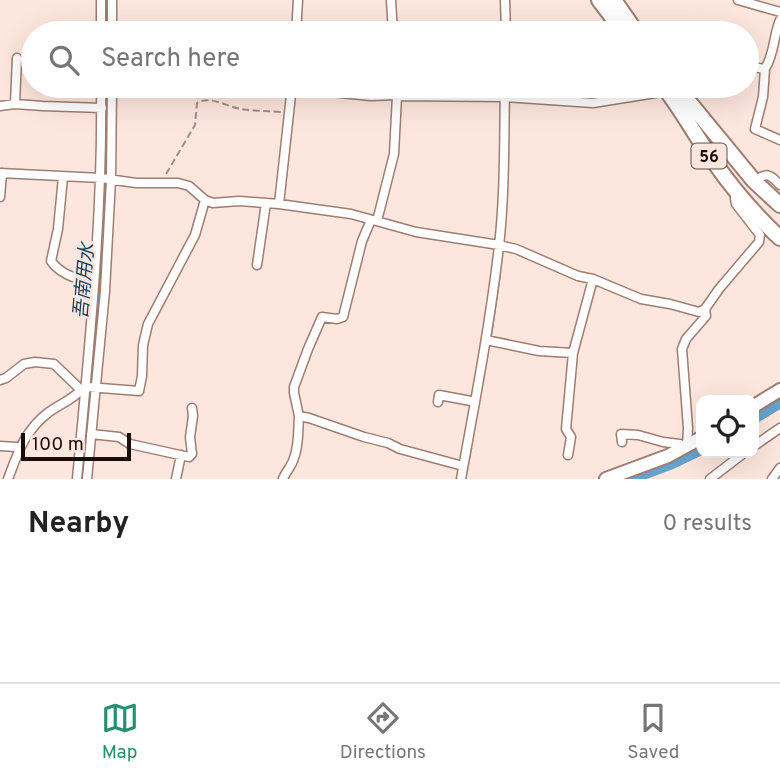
<!DOCTYPE html>
<meta charset="utf-8">
<style>
body{margin:0;font-family:Overpass,"Noto Sans JP",sans-serif;background:#f6f6f6;color:#222}
.controls{position:absolute;right:21px;bottom:21px;display:grid;overflow:hidden;border-radius:14px;box-shadow:0 7px 28px #0002}
.controls button{width:63px;height:63px;display:grid;place-items:center;padding:0;border:0;border-bottom:2px solid #e0e0e0;background:#fff;color:#222;font:35px sans-serif}
.scale{position:absolute;left:21px;bottom:18px;width:110px;box-sizing:border-box;padding-left:7px;border:4px solid #190d08;border-top:0;font-size:19px;line-height:24px;white-space:nowrap;color:#190d08;-webkit-text-stroke:5px #fde6de;paint-order:stroke}
.list{margin:0;padding:0;list-style:none}
h2{display:flex;justify-content:space-between;align-items:center;height:91px;margin:0;padding:0 28px;font-size:30px}
h2 small{font-size:23px;font-weight:400;color:#767676}
.icon{flex:none;width:38px;height:38px;fill:none;stroke:currentColor;stroke-width:2;stroke-linecap:round;stroke-linejoin:round}
.map{position:relative;flex:none;width:780px;height:479px;overflow:hidden}
.search{position:absolute;background:#fff;box-shadow:0 7px 28px #0002;left:21px;right:21px;top:21px;height:77px;display:flex;align-items:center;gap:18px;box-sizing:border-box;padding:0 24px;border-radius:38px;color:#767676;font-size:26px}
.sheet{height:203px;background:#fff}
nav{display:flex;justify-content:space-around;align-items:center;box-sizing:border-box;height:98px;border-top:2px solid #e0e0e0;background:#fff;font-size:19px;color:#767676}
nav a{display:grid;justify-items:center;gap:4px}
nav .on{color:#26906e}
.map>svg:first-child{display:block}
.lines{fill:none;stroke-linecap:round;stroke-linejoin:round}
.stream{stroke:#65a2cd;stroke-width:2.5}
.canal{stroke:#65a2cd;stroke-width:8}
.river{stroke:#65a2cd;stroke-width:14}
.street-casing{stroke:#9f7d71;stroke-width:11}
.secondary-casing{stroke:#9f7d71;stroke-width:16}
.highway-casing{stroke:#9f7d71;stroke-width:18}
.path{stroke:#a18f88;stroke-width:2;stroke-dasharray:7 3.5;stroke-linecap:butt}
.street{stroke:#fff;stroke-width:8}
.secondary{stroke:#fff;stroke-width:12}
.highway{stroke:#fff;stroke-width:14}
.labels{text-anchor:middle;stroke-width:5;stroke-linejoin:round;paint-order:stroke}
.shield{fill:#fde6de;stroke:#5d4e48;stroke-width:2}
.shield-label{font-size:16px;font-weight:bold;fill:#190d08}
.water-label{font-size:19px;font-style:italic;fill:#0f3f5d;stroke:#fde6de}
</style>
<div class="map">
<svg width="780" height="479" viewBox="0 0 780 479">
<rect width="100%" height="100%" fill="#fde6de"/>
<g class="lines">
<path class="stream" d="M 491,335 L 500,272
M 465,479 L 471,448"/>
<path class="canal" d="M 107,0 L 107,33
M 82,479 C 94,348 108,217 107,86"/>
<path class="river" d="M 754,417 L 780,401
M 627,479 L 672,462 L 701,448"/>
<g class="street-casing">
<path id="street" d="M 101,0 L 101,33
M 112,0 L 112,33
M 391,0 L 393,33
M 505,0 L 506,33
M 738,0 L 780,12
M 296,33 L 298,0
M 747,66 L 765,69 L 763,97 L 755,129 L 780,140
M 765,69 C 775,52 773,37 780,20
M 292,88 L 371,96 L 395,95 L 397,96
M 681,93 L 705,86
M 15,104 L 17,58
M 0,106 L 15,104 L 43,106 L 102,108
M 0,173 L 101,178 L 136,183 L 178,183 L 189,186 L 205,200 L 213,203 L 239,201 L 279,204 L 351,214 L 416,232 L 499,245 L 516,249 L 578,276 L 593,279 L 641,299 L 670,304 L 699,312 L 705,309
M 63,177 L 58,229 L 51,261 C 61,275 78,280 94,282
M 754,181 C 768,172 769,174 780,185
M 0,197 L 2,173
M 279,204 L 292,86
M 377,221 L 394,154 L 397,96 L 505,97 L 593,103 L 668,91
M 257,265 L 266,203
M 486,340 L 539,351 L 573,353
M 0,380 L 6,378 L 24,364 L 35,362 L 54,364 L 81,390 L 88,387 L 139,391 L 142,376 L 143,345 L 148,324 L 195,235 L 205,200
M 438,402 L 439,395 L 471,401 L 475,403
M 299,416 L 294,393 L 294,387 L 308,349 L 322,317 L 337,319 L 343,317 L 362,241 L 371,220
M 91,434 L 119,437 L 130,444 L 189,457 L 192,454 L 190,437 L 193,416 L 192,408
M 622,442 L 621,434 L 638,435 L 663,442 L 680,444 L 685,448
M 0,446 L 17,447 L 20,449
M 687,446 L 688,428 L 682,349 L 686,339 L 706,316 L 705,309 L 719,289 L 759,242 L 760,235 L 736,204 L 735,198 L 737,194
M 754,446 L 780,428
M 568,455 L 571,437 L 566,429 L 573,353 L 593,279
M 8,479 C 18,452 25,430 49,412 C 60,404 72,400 81,390
M 77,479 C 89,348 103,217 101,86
M 87,479 L 105,291 L 111,180 L 112,86
M 176,479 L 181,455
M 283,479 C 286,471 292,466 294,458 C 299,446 298,430 299,416 L 309,418 L 364,437 L 388,443 L 400,449 L 463,466
M 461,479 C 475,402 490,324 499,246 C 505,193 504,139 505,86
M 710,479 L 744,453
M 772,479 L 780,468"/>
</g>
<g class="secondary-casing">
<path id="secondary" d="M 754,406 L 780,390
M 606,479 L 668,456 L 701,438"/>
</g>
<g class="highway-casing">
<path id="highway" d="M 599,0 L 624,33
M 614,0 L 637,33
M 663,86 C 681,109 695,135 712,159 C 732,188 754,214 780,238
M 676,86 L 754,181 L 780,205"/>
</g>
<path class="path" d="M 166,174 L 195,125 L 197,103 C 211,95 227,107 241,109 C 254,111 268,111 282,112"/>
<use href="#street" class="street"/>
<use href="#secondary" class="secondary"/>
<use href="#highway" class="highway"/>
</g>
<g class="labels">
<rect class="shield" x="691.5" y="143.5" width="35" height="25" rx="5"/>
<g class="shield-label">
<text x="709" y="162">56</text>
</g>
<g class="water-label">
<text transform="translate(83 281) rotate(-85)" y="7">吾南用水</text>
</g>
</g>
</svg>
<div class="controls">
<button><svg class="icon" aria-label="locate" viewBox="0 0 24 24"><circle cx="12" cy="12" r="6"/><path d="M12 2v4M12 18v4M2 12h4M18 12h4"/></svg></button>
</div>
<div class="scale">100 m</div>
<div class="search"><svg class="icon" aria-label="search" viewBox="0 0 24 24"><circle cx="10" cy="10" r="6"/><path d="M15 15l6 6"/></svg>Search here</div>
</div>
<section class="sheet">
<h2>Nearby<small>0 results</small></h2>
<ul class="list">
</ul>
</section>
<nav>
<a class="on"><svg class="icon" aria-label="map" viewBox="0 0 24 24"><path d="M3 6l6-2 6 2 6-2v14l-6 2-6-2-6 2zM9 4v14M15 6v14"/></svg>Map</a>
<a><svg class="icon" aria-label="directions" viewBox="0 0 24 24"><path d="M12 3l9 9-9 9-9-9zM9 14v-3h6M13 9l2 2-2 2"/></svg>Directions</a>
<a><svg class="icon" aria-label="saved" viewBox="0 0 24 24"><path d="M7 4h10v16l-5-4-5 4z"/></svg>Saved</a>
</nav>
